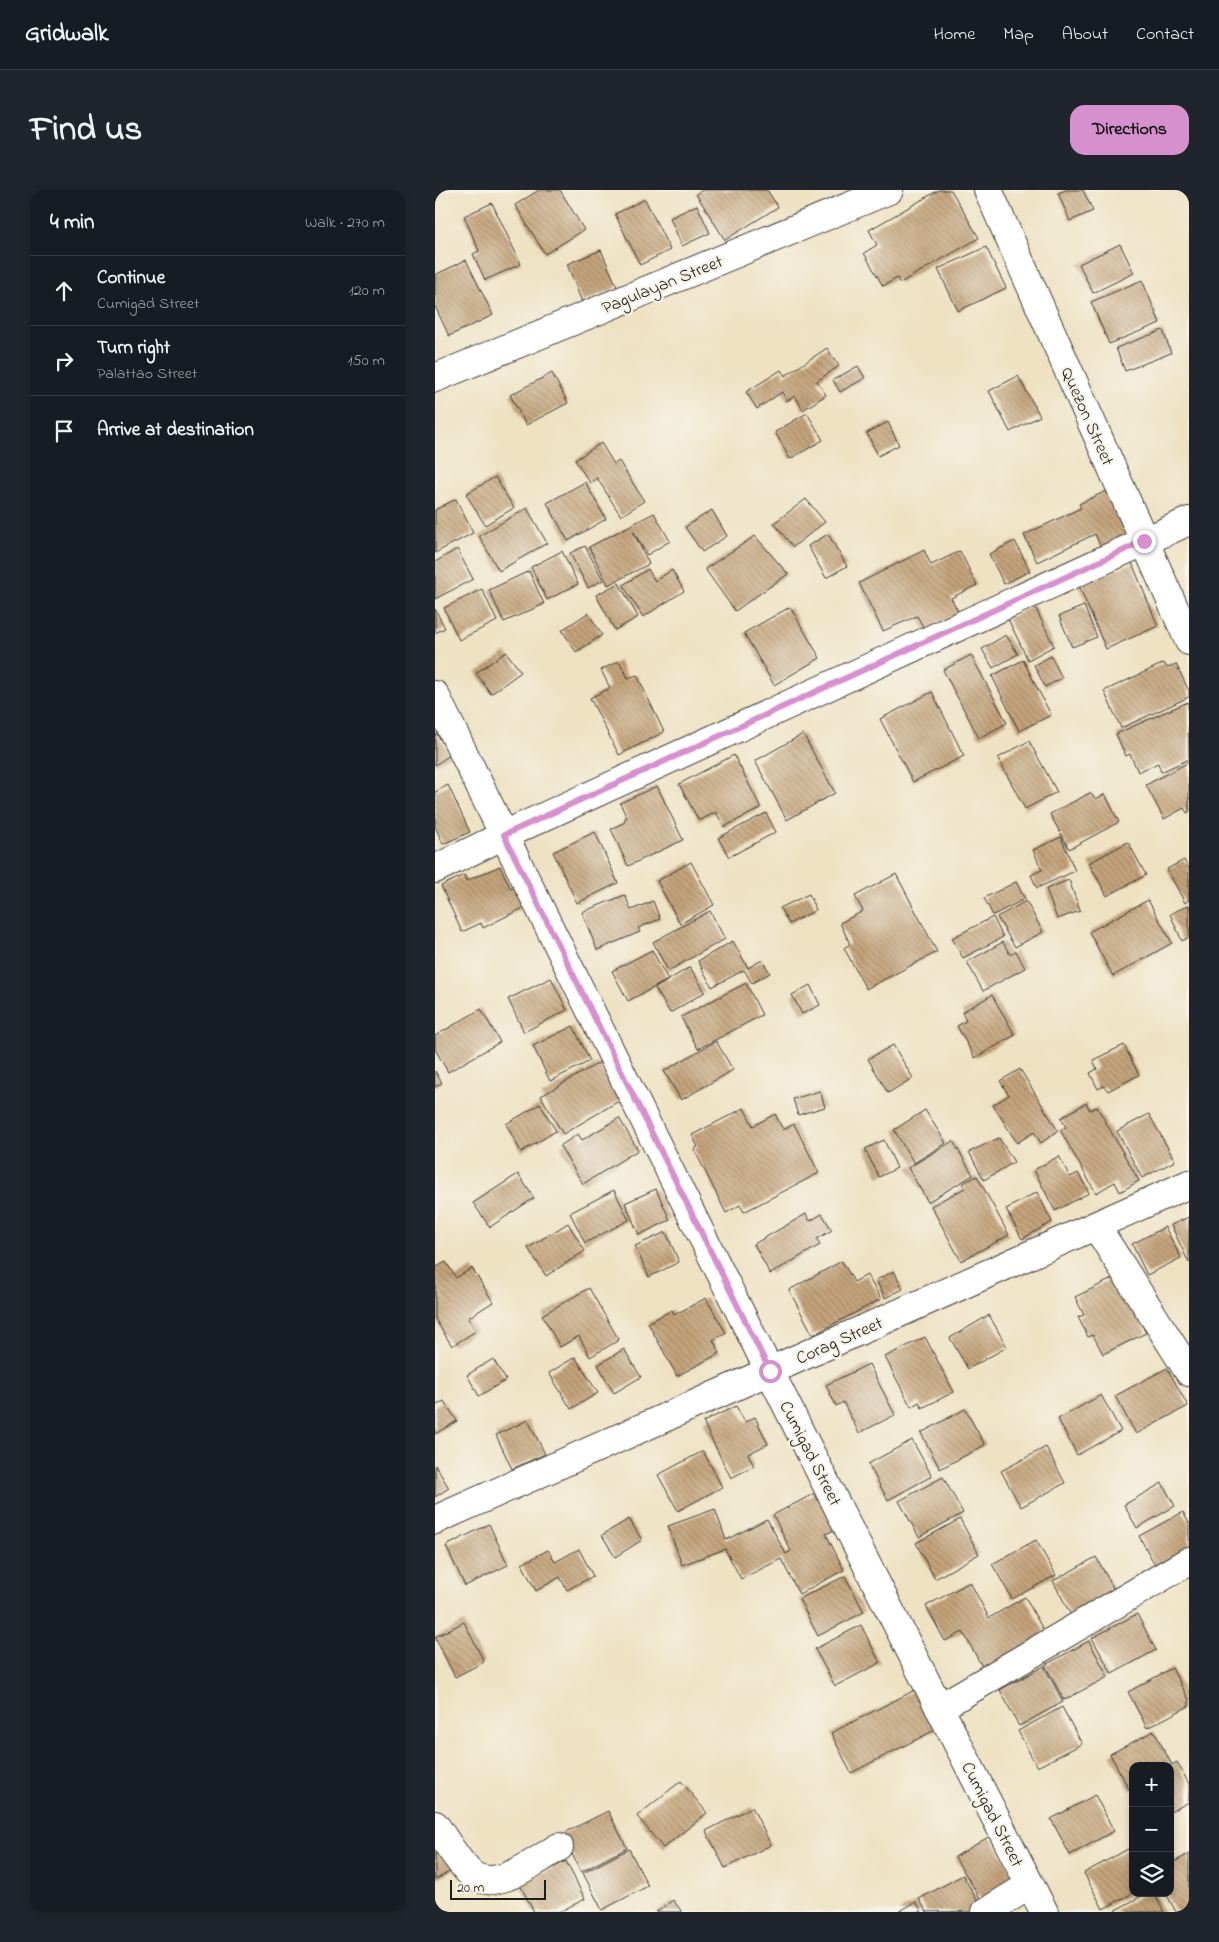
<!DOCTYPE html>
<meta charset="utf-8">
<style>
body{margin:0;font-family:"Indie Flower",sans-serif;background:#20242c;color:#f1f3f6}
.controls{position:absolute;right:15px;bottom:15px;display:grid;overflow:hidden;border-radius:10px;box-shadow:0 2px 8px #0003}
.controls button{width:45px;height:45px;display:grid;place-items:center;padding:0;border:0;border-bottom:1px solid #363941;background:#171b24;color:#f1f3f6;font:25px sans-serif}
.scale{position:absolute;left:15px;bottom:12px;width:96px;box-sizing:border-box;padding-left:5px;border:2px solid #1c1c1c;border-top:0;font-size:14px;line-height:18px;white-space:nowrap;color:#1c1c1c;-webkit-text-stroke:4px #f7f3e8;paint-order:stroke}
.stop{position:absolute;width:15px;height:15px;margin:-11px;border:4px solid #d690ce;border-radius:50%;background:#fff}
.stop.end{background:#d690ce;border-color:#fff;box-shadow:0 1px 5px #0008}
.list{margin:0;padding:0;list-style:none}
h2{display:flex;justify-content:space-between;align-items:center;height:65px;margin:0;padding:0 20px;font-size:21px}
h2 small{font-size:16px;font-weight:400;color:#9ea1a6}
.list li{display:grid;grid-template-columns:32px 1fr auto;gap:15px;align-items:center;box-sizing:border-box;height:70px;padding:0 20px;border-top:1px solid #363941}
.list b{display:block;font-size:19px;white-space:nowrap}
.list p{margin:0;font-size:16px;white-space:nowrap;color:#9ea1a6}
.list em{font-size:16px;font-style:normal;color:#9ea1a6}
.icon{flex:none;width:28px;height:28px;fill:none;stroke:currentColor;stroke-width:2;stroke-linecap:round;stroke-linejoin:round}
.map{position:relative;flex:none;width:754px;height:1722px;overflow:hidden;border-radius:15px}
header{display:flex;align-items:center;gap:30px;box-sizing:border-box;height:70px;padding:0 25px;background:#171b24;border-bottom:1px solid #363941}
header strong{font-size:24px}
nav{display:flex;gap:28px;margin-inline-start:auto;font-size:18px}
.intro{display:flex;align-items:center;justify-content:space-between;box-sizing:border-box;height:120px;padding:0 30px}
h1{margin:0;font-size:35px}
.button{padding:12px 22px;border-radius:15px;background:#d690ce;color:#111;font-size:18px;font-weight:700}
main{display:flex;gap:30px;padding:0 30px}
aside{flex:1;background:#171b24;border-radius:15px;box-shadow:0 2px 8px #0003}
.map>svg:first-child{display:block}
.building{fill:url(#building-back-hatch)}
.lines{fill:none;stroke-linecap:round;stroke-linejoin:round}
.minor-casing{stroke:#3c3a35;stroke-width:30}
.minor{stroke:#fff;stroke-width:28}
.route{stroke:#d690ce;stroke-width:6}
.labels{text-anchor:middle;stroke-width:4.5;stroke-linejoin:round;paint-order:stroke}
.street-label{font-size:18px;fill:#1c1c1c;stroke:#f7f3e8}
</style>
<header>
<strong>Gridwalk</strong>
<nav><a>Home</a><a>Map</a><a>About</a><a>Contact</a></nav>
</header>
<div class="intro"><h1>Find us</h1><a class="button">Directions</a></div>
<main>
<aside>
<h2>4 min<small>Walk · 270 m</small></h2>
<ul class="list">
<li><svg class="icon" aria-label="ahead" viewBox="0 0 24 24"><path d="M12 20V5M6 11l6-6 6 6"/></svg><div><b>Continue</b><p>Cumigad Street</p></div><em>120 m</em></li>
<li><svg class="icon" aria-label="right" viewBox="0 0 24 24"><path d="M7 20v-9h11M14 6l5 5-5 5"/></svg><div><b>Turn right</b><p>Palattao Street</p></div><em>150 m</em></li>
<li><svg class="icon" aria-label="arrive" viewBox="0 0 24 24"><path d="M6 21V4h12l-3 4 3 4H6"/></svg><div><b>Arrive at destination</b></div></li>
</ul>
</aside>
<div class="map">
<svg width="754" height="1722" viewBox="0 0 754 1722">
<defs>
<pattern id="building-back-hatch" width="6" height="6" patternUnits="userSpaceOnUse" patternTransform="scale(1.25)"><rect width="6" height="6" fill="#c4a47c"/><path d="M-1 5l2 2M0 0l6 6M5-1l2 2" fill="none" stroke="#9e8565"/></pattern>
</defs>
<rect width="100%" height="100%" fill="#f7f3e8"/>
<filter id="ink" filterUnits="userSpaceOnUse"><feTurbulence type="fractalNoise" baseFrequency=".02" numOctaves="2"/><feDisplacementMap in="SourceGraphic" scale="10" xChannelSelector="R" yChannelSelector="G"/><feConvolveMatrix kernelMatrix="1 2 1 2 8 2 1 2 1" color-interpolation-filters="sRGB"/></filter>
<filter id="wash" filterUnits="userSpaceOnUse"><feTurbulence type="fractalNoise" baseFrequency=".0096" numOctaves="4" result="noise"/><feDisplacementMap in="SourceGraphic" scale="20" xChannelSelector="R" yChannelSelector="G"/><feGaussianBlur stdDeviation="1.12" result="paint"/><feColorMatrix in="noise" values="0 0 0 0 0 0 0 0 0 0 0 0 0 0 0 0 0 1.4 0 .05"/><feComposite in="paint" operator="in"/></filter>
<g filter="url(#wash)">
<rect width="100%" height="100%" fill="#eee2c3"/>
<g id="blocks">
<path class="building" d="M 104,0 L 125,0 L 149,40 L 110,64 L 80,15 Z
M 267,0 L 332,0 L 343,17 L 290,50 L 261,4 Z
M 504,0 L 516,0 L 544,48 L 465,93 L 462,88 L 448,96 L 429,63 L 442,55 L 434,40 Z
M 631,0 L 648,0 L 658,21 L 635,31 L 623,3 Z
M 210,9 L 235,60 L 205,75 L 180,24 Z
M 57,13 L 86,74 L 50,90 L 38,64 L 44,61 L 29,26 Z
M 262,15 L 275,43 L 247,56 L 235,28 Z
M 685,54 L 699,83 L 658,103 L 644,74 Z
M 551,57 L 571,98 L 523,121 L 503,79 Z
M 166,60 L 182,97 L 147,112 L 132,74 Z
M 31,70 L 58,125 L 14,146 L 0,116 L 0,85 Z
M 707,90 L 725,133 L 674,154 L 656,112 Z
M 728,140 L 736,163 L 690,181 L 681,158 Z
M 392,158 L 404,176 L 382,191 L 391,205 L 368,220 L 360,206 L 352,211 L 347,202 L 322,219 L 311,202 L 346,180 L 350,186 Z
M 423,176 L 430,188 L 405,202 L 398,190 Z
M 117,183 L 133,213 L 91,235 L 75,205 Z
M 583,186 L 605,226 L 575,242 L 554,201 Z
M 372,223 L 388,250 L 355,269 L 340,242 Z
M 453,232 L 464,255 L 443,266 L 432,243 Z
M 166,253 L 179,274 L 184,271 L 209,311 L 186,326 L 162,288 L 155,293 L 140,270 Z
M 60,287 L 79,318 L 50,335 L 31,304 Z
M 150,292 L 171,329 L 133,351 L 112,313 Z
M 671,301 L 693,345 L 666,358 L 660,344 L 602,372 L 589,345 L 646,318 L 644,314 Z
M 21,309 L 38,343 L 0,363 L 0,320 Z
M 371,309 L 390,332 L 358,357 L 339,333 Z
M 92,318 L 112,353 L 64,381 L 44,346 Z
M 277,320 L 292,346 L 267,362 L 250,337 Z
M 219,323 L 235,351 L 212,365 L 198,341 L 214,374 L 173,395 L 154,357 Z
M 393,344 L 412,376 L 391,388 L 373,356 Z
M 320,346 L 353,384 L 300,421 L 270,379 Z
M 580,351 L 595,381 L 569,394 L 554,364 Z
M 150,356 L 168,390 L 153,398 L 135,363 Z
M 22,359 L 38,389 L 0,409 L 0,372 Z
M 489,360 L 496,375 L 525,361 L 542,395 L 516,408 L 525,425 L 491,442 L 482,426 L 448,441 L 424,393 Z
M 127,361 L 143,394 L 112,410 L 96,377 Z
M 697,373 L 723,436 L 671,459 L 644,396 Z
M 213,379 L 220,391 L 237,380 L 249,401 L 208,427 L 188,395 Z
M 94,381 L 109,414 L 69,432 L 54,400 Z
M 184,393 L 203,427 L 180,440 L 161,405 Z
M 47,399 L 62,431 L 24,450 L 9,418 Z
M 599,415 L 619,456 L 593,470 L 573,429 Z
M 649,416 L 662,447 L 637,457 L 624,426 Z
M 355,417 L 385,468 L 339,495 L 309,443 Z
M 0,419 L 10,438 L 0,443 Z
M 153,423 L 167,445 L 141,462 L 127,440 Z
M 571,445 L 583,464 L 558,478 L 547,459 Z
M 71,462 L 86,482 L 56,504 L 41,483 Z
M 536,465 L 572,533 L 544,548 L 508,480 Z
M 616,466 L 627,488 L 610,497 L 599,475 Z
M 588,470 L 616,525 L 584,541 L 557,486 Z
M 184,471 L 193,488 L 202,485 L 229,542 L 184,565 L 155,508 L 175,498 L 166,480 Z
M 729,473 L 732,478 L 741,474 L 754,501 L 754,507 L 686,538 L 669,501 Z
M 497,502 L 529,566 L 478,592 L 445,529 Z
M 753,512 L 754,569 L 726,582 L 723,573 L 703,582 L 695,564 L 691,566 L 681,544 Z
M 2,544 L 15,565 L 0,575 L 0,545 Z
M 368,544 L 400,603 L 352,630 L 320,571 Z
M 594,551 L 622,602 L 590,619 L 563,568 Z
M 299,565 L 326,618 L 289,637 L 281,622 L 264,631 L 244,594 Z
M 754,572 L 754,622 L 752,623 L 749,618 L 729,629 L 711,595 Z
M 13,595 L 35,642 L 8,654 L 0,636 L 0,602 Z
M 222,596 L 248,650 L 193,676 L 176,639 L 190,632 L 189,629 L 192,628 L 185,613 Z
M 655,603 L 661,609 L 670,604 L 684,632 L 634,659 L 615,624 Z
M 331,623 L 341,642 L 294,667 L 283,648 Z
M 160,642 L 183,693 L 142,713 L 118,662 Z
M 626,647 L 640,681 L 602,698 L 596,685 L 607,680 L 598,660 Z
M 693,652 L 711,685 L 672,706 L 654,673 Z
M 749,670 L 754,679 L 754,710 L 750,713 L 732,679 Z
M 256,672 L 279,715 L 245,734 L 222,691 Z
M 65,676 L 76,699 L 84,696 L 92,716 L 48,738 L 46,733 L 27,742 L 6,696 L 29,685 L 31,691 Z
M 461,684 L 502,762 L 431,799 L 409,758 L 415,754 L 405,733 L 428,721 L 420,706 Z
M 634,690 L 645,721 L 622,729 L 611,699 Z
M 581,692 L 590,709 L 558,725 L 549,708 Z
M 374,704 L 381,720 L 354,734 L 345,718 Z
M 190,705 L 196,720 L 218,711 L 225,729 L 203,738 L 205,742 L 162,760 L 147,722 Z
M 713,710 L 737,753 L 678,786 L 654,742 Z
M 591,711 L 608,742 L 580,757 L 562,727 Z
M 754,715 L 754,747 L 747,751 L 735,724 Z
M 275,721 L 290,749 L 233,781 L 218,752 Z
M 558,727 L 568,747 L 528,768 L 517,748 Z
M 298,751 L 313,778 L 327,770 L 335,783 L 317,793 L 309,780 L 277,797 L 263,771 Z
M 568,752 L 575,765 L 581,761 L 590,778 L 548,801 L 532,772 Z
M 217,760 L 233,790 L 193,811 L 177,781 Z
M 255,777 L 270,802 L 235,823 L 220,798 Z
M 116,788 L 132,820 L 89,842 L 73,809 Z
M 311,793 L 327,825 L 263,859 L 246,827 Z
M 375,795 L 385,815 L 367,824 L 357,805 Z
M 557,805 L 580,845 L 540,868 L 522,836 L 531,831 L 527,822 Z
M 46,819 L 65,852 L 13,882 L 0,859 L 0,846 Z
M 138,836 L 155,871 L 115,891 L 98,856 Z
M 281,851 L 298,880 L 246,910 L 229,881 Z
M 458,855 L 478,888 L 453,903 L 433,869 Z
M 689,855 L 704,885 L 673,901 L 669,896 L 663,899 L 655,883 L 662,879 L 658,870 Z
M 167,871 L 189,908 L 128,944 L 106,906 Z
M 585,879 L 623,941 L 606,953 L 599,942 L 582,953 L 558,915 L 574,905 L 565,891 Z
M 0,881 L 7,893 L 0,897 Z
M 385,901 L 390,917 L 363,925 L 358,909 Z
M 651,913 L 655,920 L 662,917 L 704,991 L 685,1002 L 680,992 L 661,1003 L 625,940 L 631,937 L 626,928 Z
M 105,914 L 121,941 L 86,962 L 71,934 Z
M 309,918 L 318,936 L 340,924 L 348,940 L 359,934 L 384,983 L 309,1022 L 305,1015 L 291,1023 L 259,959 L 263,957 L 257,945 Z
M 490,920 L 511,953 L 479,973 L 459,940 Z
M 714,924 L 740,971 L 707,988 L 682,941 Z
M 184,928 L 203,960 L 148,994 L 125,956 L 143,944 L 147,950 Z
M 564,948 L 579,972 L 549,990 L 534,962 Z
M 449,950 L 462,978 L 444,987 L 430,959 Z
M 518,951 L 538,985 L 493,1012 L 473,978 Z
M 624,966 L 635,987 L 643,983 L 654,1003 L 620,1021 L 599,980 Z
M 83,984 L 99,1008 L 55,1037 L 38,1013 Z
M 542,986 L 574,1045 L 526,1071 L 496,1016 L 530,998 L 528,993 Z
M 221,999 L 235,1030 L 204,1045 L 190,1013 Z
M 179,1000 L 194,1030 L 150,1053 L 135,1023 Z
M 602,1002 L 617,1032 L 587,1049 L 571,1019 Z
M 371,1024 L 375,1031 L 387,1024 L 397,1040 L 382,1049 L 385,1055 L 335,1084 L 319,1054 Z
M 754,1027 L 754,1073 L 736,1035 Z
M 133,1033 L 150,1061 L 111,1086 L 93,1058 Z
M 730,1037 L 746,1068 L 712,1085 L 697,1054 Z
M 231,1042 L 244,1072 L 214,1087 L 200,1056 Z
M 407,1071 L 419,1092 L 432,1085 L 446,1109 L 378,1145 L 354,1100 Z
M 11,1072 L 21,1088 L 37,1078 L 58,1112 L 33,1128 L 41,1141 L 17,1156 L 0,1129 L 0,1078 Z
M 459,1081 L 468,1099 L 450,1108 L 441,1090 Z
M 683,1086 L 711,1143 L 668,1164 L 658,1145 L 653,1147 L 643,1127 L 649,1125 L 640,1107 Z
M 154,1098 L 184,1150 L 155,1167 L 144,1146 L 125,1157 L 107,1125 Z
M 271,1108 L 291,1143 L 278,1150 L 285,1163 L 242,1186 L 213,1133 L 237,1120 L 239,1125 Z
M 554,1125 L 572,1157 L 533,1179 L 515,1148 Z
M 490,1147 L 519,1202 L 487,1218 L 484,1212 L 476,1217 L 450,1167 Z
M 189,1159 L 206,1187 L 179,1203 L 163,1175 Z
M 140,1167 L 163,1203 L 136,1219 L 114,1183 Z
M 58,1169 L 71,1190 L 44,1206 L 32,1185 Z
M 434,1174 L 460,1225 L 424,1243 L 408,1212 L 401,1216 L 391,1195 Z
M 732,1178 L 753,1216 L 701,1244 L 680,1206 Z
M 666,1205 L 686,1241 L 642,1265 L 623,1229 Z
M 9,1211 L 22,1231 L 0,1244 L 0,1216 Z
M 301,1216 L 310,1232 L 320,1227 L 333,1254 L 313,1264 L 319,1276 L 296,1288 L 268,1232 Z
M 530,1219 L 550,1255 L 505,1279 L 486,1243 Z
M 93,1230 L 110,1264 L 77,1279 L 61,1245 Z
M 477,1250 L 497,1286 L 453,1310 L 433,1274 Z
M 611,1257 L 630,1293 L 586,1317 L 566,1281 Z
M 268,1261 L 287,1297 L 243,1321 L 223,1285 Z
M 0,1275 L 14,1298 L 0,1307 Z
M 508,1287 L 528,1323 L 484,1347 L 464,1311 Z
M 727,1293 L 740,1316 L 702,1338 L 689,1315 Z
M 384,1301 L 403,1338 L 391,1344 L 409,1380 L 364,1404 L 346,1369 L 306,1389 L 290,1359 L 247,1375 L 233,1336 L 280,1319 L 291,1350 L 332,1329 L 351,1364 L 356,1361 L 338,1325 Z
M 748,1322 L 754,1333 L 754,1366 L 724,1382 L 704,1346 Z
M 194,1329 L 207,1350 L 180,1367 L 167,1345 Z
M 525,1329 L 544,1364 L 500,1389 L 481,1353 Z
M 54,1334 L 73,1375 L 30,1396 L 11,1356 Z
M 601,1350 L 621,1385 L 577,1409 L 557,1374 Z
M 144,1359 L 158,1386 L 132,1400 L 125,1387 L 101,1401 L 87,1374 L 113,1360 L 120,1372 Z
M 661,1367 L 681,1403 L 637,1427 L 618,1391 Z
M 410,1386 L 429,1422 L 383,1446 L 364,1409 Z
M 535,1392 L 554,1428 L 590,1407 L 611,1445 L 549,1480 L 528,1442 L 510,1451 L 491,1416 Z
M 702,1424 L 721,1460 L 677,1484 L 657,1448 Z
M 29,1432 L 49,1472 L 20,1487 L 0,1447 Z
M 426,1435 L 445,1473 L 400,1496 L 380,1459 Z
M 654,1451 L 673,1487 L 629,1510 L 610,1475 Z
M 609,1476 L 628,1512 L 584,1536 L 565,1500 Z
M 737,1478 L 754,1510 L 754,1516 L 712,1538 L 693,1502 Z
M 482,1499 L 502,1539 L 416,1583 L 396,1543 Z
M 627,1517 L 647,1554 L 602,1577 L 583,1541 Z
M 719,1541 L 737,1575 L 742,1572 L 754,1594 L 754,1612 L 735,1622 L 735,1576 L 698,1576 L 698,1599 L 695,1601 L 675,1564 Z
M 246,1591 L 272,1623 L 228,1658 L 202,1626 Z
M 660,1605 L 679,1641 L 635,1665 L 616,1629 Z
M 317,1617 L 336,1655 L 290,1678 L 271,1641 Z
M 173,1621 L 192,1658 L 146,1682 L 127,1644 Z
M 0,1642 L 23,1677 L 0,1690 Z
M 555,1646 L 586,1696 L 551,1718 L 520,1667 Z
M 194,1659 L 213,1696 L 167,1720 L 148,1683 Z
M 693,1659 L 698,1667 L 698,1703 L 668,1719 L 649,1683 Z
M 754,1664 L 754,1722 L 741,1722 L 731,1703 L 735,1703 L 735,1674 Z
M 131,1671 L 150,1709 L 124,1722 L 99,1722 L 85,1695 Z
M 528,1685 L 548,1721 L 492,1722 L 484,1709 Z
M 712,1703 L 719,1703 L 729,1722 L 677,1722 Z
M 238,1710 L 247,1722 L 221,1722 Z
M 481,1712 L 487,1722 L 463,1722 Z"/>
</g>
</g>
<g filter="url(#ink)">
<use href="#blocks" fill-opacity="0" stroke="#3c3a35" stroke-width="1"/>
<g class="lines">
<g class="minor-casing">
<path id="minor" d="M 553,0 L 754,451
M 0,188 L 454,0
M 0,505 C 200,912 401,1319 609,1722
M 0,679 L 69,645 L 754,331
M 661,1036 L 754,1182
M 0,1330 L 754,994
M 504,1518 L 754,1371
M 0,1635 C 11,1651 21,1669 34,1682 C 58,1706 101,1670 124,1657
M 551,1722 L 595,1695"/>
</g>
<use href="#minor" class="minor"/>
</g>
</g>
<g class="lines" filter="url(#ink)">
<path class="route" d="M 335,1181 L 69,645 L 709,351"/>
</g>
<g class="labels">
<g class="street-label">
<text transform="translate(227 94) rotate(-22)" y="6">Pagulayan Street</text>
<text transform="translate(653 226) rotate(66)" y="6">Quezon Street</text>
<text transform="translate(404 1150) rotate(-24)" y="6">Corag Street</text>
<text transform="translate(376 1263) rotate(63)" y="6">Cumigad Street</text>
<text transform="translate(558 1624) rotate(63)" y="6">Cumigad Street</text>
</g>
</g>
</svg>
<div class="controls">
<button>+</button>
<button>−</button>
<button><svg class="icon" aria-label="layers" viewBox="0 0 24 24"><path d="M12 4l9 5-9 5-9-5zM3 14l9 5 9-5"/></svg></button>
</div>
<div class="scale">20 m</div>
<div class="stop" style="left:335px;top:1181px"></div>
<div class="stop end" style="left:709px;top:351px"></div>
</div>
</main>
